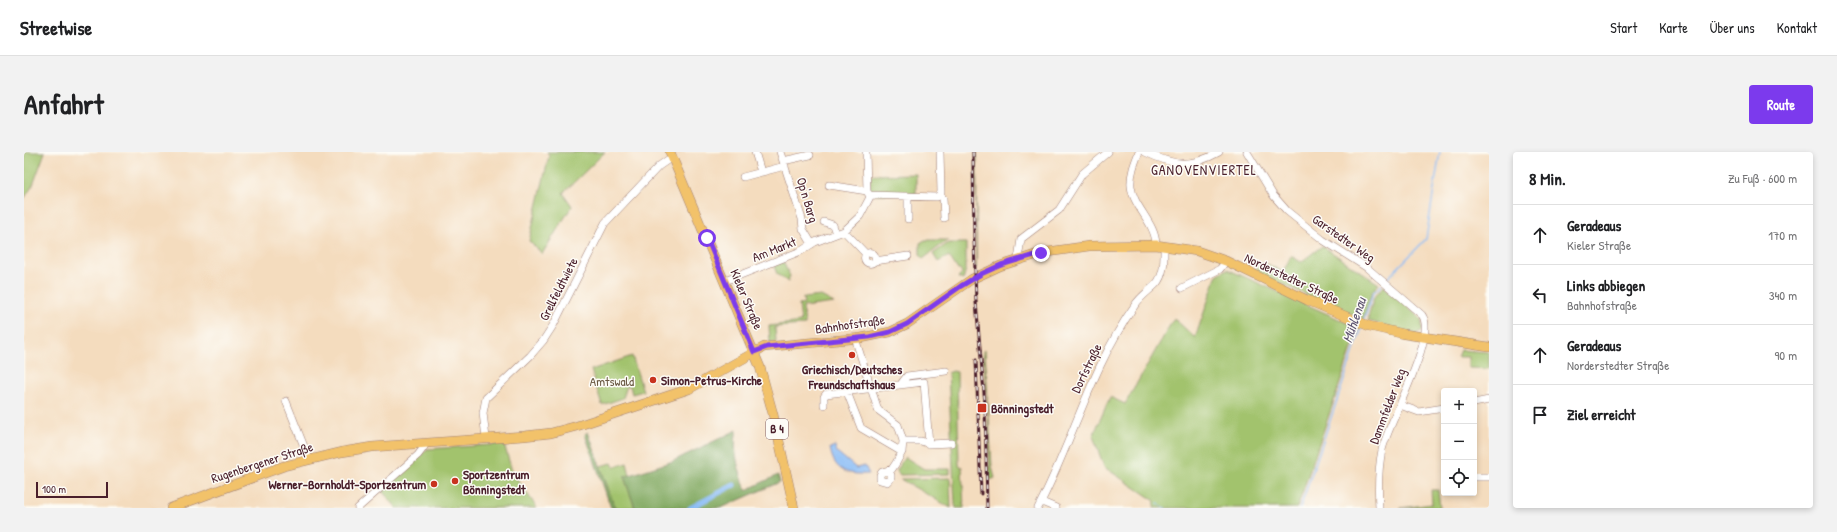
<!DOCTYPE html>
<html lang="de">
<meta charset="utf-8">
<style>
body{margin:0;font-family:"Patrick Hand",sans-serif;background:#f2f2f2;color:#202124}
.controls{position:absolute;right:12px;bottom:12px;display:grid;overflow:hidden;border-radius:4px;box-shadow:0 2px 6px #0003}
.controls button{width:36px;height:36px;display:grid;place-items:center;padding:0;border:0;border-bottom:1px solid #e0e0e0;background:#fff;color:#202124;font:20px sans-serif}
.scale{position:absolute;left:12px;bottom:10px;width:72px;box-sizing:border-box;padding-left:4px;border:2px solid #4a1f2b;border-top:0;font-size:11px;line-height:14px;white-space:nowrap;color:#4a1f2b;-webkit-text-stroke:3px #fdfcf7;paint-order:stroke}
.stop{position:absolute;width:12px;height:12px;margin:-9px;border:3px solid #7c3aed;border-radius:50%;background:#fff}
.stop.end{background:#7c3aed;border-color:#fff;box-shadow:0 1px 4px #0008}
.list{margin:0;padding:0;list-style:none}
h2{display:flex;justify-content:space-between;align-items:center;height:52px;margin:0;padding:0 16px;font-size:17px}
h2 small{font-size:13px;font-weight:400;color:#757577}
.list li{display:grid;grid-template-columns:26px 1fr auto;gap:12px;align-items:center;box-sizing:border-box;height:60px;padding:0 16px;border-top:1px solid #e0e0e0}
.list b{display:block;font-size:15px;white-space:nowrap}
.list p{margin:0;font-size:13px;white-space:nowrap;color:#757577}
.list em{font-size:13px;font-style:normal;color:#757577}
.icon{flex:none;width:22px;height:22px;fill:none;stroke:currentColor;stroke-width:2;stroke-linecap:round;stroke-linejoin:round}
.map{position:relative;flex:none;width:1465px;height:356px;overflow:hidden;border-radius:4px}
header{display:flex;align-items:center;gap:24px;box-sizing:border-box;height:56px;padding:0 20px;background:#fff;border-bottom:1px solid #e0e0e0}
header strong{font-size:19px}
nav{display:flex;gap:22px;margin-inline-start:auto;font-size:14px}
.intro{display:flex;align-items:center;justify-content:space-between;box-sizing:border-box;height:96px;padding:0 24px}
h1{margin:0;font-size:28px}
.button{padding:10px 18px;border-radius:4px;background:#7c3aed;color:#fff;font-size:14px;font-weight:700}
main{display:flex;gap:24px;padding:0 24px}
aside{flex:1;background:#fff;border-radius:4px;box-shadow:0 2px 6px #0003}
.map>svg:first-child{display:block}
.green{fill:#a2c36d;stroke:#76714c}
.forest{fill:#81a960;stroke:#666446}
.water{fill:#88bbf6;stroke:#696d90}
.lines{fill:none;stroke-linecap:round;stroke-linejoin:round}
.stream{stroke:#88bbf6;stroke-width:1.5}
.canal{stroke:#88bbf6;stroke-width:5}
.minor-casing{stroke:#9f7e74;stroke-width:8}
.major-casing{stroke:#9f7e74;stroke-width:10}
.minor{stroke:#fff;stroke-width:7}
.major{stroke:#f2c26a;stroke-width:9}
.rail-casing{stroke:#4a1f2b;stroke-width:3}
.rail{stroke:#fdfcf7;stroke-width:1.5;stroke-dasharray:4.5;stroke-linecap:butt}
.route{stroke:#7c3aed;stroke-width:5}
.poi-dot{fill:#c8321e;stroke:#fdfcf7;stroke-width:1.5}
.labels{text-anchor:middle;stroke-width:3;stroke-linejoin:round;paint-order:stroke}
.shield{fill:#fdfcf7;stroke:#806168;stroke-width:1}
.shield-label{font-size:12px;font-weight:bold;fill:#4a1f2b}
.street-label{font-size:13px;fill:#4a1f2b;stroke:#fdfcf7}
.poi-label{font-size:13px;font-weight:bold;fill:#4a1f2b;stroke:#fdfcf7;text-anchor:start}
.park-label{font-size:13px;fill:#695842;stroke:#fdfcf7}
.neighbourhood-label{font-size:14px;letter-spacing:1px;fill:#4a1f2b;stroke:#fdfcf7}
.water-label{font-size:14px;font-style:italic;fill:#605672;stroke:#fdfcf7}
</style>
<header>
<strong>Streetwise</strong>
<nav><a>Start</a><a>Karte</a><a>Über uns</a><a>Kontakt</a></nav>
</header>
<div class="intro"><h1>Anfahrt</h1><a class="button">Route</a></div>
<main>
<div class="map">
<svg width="1465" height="356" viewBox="0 0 1465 356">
<rect width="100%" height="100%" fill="#fdfcf7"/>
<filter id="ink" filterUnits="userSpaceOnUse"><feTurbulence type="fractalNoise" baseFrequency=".025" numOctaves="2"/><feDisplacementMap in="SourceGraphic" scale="8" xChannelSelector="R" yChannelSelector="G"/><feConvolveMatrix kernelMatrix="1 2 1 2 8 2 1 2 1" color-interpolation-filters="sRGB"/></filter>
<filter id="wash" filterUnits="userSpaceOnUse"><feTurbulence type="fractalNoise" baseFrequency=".012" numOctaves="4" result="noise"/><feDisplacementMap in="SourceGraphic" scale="16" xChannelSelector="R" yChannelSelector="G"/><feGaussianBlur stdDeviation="0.9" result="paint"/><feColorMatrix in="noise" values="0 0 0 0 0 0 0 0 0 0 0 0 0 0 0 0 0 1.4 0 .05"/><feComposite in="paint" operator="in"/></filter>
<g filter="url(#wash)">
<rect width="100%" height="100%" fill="#f4dcbe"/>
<path class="green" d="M 0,0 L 21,0 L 9,33 L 0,47 Z
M 523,0 L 581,0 L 539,41 L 548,54 L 518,102 L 505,89 L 525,4 Z
M 952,0 L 953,0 L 952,116 Z
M 892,22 L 892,42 L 849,42 L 846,38 L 846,23 Z
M 901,88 L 924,88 L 899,107 L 896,102 L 896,91 Z
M 924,91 L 942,91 L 942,117 L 939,128 L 934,126 L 938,122 L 937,118 L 934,118 L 925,104 L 914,110 L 909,102 Z
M 1298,94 L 1355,132 L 1348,140 L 1339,167 L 1228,119 L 1239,110 L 1259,120 L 1267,104 L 1277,110 Z
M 759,110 L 766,124 L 764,130 L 753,122 L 750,114 Z
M 1203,117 L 1335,176 L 1273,356 L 1130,356 L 1131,349 L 1080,315 L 1069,284 L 1086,245 L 1101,252 L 1150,166 L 1171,186 L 1193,123 Z
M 1360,134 L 1397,167 L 1399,178 L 1392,182 L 1344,169 L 1345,166 L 1344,165 L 1350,145 Z
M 797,144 L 810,151 L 779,155 L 781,173 L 751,175 L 752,190 L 746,191 L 745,174 L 777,170 L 775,153 L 780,152 L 779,146 Z
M 961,198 L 968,315 L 971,326 L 966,328 L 964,263 L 959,199 Z
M 1436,198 L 1465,200 L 1465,217 L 1444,216 L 1444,205 L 1433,205 Z
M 608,204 L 619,239 L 608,242 L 606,234 L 603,234 L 599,246 L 578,253 L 567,218 Z
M 929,219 L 933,220 L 935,313 L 938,315 L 940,356 L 932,356 L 931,353 L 924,221 Z
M 480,292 L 488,319 L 513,356 L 373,356 L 358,339 L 403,297 Z
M 881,305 L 900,317 L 926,317 L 926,322 L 876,323 L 872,318 Z
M 588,311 L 590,315 L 603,311 L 606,323 L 601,325 L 611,356 L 591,356 L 576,314 Z
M 926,326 L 927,356 L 876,327 Z
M 1407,338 L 1414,338 L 1416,356 L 1376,356 L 1408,352 Z"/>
<path class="forest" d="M 713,278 C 708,298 715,318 722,338 L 754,323 L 756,330 L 697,356 L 611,356 L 600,325 L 649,309 Z
M 564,280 L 591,356 L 587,356 L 561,282 Z"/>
<path class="water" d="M 811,294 L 813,300 L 832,316 L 841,314 L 845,322 C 824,323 810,320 806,296 Z"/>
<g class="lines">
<path class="stream" d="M 1362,128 L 1402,87 L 1416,0
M 1340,168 L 1349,141 L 1358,133
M 1134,351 L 1141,356
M 1276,356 L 1338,175"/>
<path class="canal" d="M 666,356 L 710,333"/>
</g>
</g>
<g filter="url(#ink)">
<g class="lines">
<g class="minor-casing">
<path id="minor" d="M 731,0 L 737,20
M 756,0 L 778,67 L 779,77 L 788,92
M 842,0 L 843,39 L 845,43 L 913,45 L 917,41 L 916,0
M 1115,0 C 1111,10 1106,22 1107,34 C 1109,55 1132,71 1132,93
M 1121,0 C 1150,14 1167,16 1195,0
M 1223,0 L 1249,43 L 1263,59 L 1299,88 L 1342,115 L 1398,163 C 1414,184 1364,271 1358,298 C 1354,317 1354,337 1355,356
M 759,9 L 786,3
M 719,25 L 761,14
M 805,33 L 843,39
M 915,43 L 919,46 L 920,66
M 884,67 L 884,44
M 800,70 L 809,73 L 812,82
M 820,79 L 842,102
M840.5 106a5.5 5.5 0 1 1 11 0a5.5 5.5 0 1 1-11 0Z
M 994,107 L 997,87 L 1035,58 L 1058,22 L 1084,0
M 851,109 L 884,104
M 701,129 L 777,99 L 791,90 L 820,79 L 836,64 L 847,43
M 1158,136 L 1196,117 L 1202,109
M 831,186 L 854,258 L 874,273 L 879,289 L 878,300 L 872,311 L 868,317 L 858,320 L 856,323 L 856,328 L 863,330 L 867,326 L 867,323 L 863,319
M 877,232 L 883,224 L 922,219
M 823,240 L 837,276 L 878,300
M 262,249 L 285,307
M 1450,251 L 1465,248
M 800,253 L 800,245 L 802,242 L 900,230 L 905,292 L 897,289 L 879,289
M 1376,253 L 1395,260 L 1420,256
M 462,286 L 459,261 L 462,246 L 506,204 L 519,189 L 530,172 L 581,71 L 635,14 L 648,5
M 905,292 L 927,291
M 1450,325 L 1465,325
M 1018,350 L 1032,356
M 334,356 L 394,303 L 400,295 L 399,291
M 1014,356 C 1049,289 1067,215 1111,153 C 1117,144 1125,139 1132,132 C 1141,122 1140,106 1140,94"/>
</g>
<g class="major-casing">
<path id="major" d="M 646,0 L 736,215 L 749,262 L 770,356
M 147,356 L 260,314 L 318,300 L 348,295 L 500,284 L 527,281 L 553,274 L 665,237 L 740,195 L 837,186 L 866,180 L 883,172 L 948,127 L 976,114 L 1017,101 L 1065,94 L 1132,93 L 1173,99 L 1202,109 L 1283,148 L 1345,174 L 1380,182 L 1465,195"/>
</g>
<use href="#minor" class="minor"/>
<use href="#major" class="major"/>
<g class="rail-casing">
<path id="rail" d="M 949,0 L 950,88 L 952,150 L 961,252 L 963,356
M 952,208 L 957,342"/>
</g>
<use href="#rail" class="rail"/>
</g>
</g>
<g class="lines" filter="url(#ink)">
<path class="route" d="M 683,86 L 730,200 L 743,195 L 845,185 L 866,180 L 883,172 L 937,134 L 957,122 L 977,113 L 1017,101"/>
</g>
<g class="poi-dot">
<circle cx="828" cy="203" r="4"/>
<circle cx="629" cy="228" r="4"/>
<rect x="953" y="251" width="10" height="10" rx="2"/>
<circle cx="431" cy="329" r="4"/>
<circle cx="410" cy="332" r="4"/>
</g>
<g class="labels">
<rect class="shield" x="742" y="267" width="22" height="20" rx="3"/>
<g class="shield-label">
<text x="753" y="281">B 4</text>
</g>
<g class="street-label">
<text transform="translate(784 48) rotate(73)" y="5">Op'n Barg</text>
<text transform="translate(1320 86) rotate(35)" y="5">Garstedter Weg</text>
<text transform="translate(750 97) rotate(-22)" y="5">Am Markt</text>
<text transform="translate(1268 126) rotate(25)" y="5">Norderstedter Straße</text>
<text transform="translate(534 137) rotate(-63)" y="5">Grellfeldtwiete</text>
<text transform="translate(723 147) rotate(67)" y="5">Kieler Straße</text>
<text transform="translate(826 172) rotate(-8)" y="5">Bahnhofstraße</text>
<text transform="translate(1062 216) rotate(-64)" y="5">Dorfstraße</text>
<text transform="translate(1363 254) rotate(-69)" y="5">Dammfelder Weg</text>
<text transform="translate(238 310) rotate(-18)" y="5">Rugenbergener Straße</text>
</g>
<g class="poi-label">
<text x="828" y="222" text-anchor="middle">Griechisch/Deutsches<tspan x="828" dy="15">Freundschaftshaus</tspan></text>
<text x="637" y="233">Simon-Petrus-Kirche</text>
<text x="967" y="261">Bönningstedt</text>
<text x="439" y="327">Sportzentrum<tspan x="439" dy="15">Bönningstedt</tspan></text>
<text x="402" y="337" text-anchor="end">Werner-Bornholdt-Sportzentrum</text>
</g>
<g class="park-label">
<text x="588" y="234">Amtswald</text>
</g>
<g class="neighbourhood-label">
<text x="1180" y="23">GANOVENVIERTEL</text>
</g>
<g class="water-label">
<text transform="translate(1330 168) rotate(-71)" y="5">Mühlenau</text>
</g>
</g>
</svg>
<div class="controls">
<button>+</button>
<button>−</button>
<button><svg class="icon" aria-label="locate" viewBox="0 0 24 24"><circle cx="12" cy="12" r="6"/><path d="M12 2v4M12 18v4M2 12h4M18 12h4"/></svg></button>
</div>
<div class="scale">100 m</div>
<div class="stop" style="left:683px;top:86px"></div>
<div class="stop end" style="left:1017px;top:101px"></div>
</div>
<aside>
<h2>8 Min.<small>Zu Fuß · 600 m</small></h2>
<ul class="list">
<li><svg class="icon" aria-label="ahead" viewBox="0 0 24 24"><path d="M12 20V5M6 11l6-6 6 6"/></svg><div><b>Geradeaus</b><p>Kieler Straße</p></div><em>170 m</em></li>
<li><svg class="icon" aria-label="left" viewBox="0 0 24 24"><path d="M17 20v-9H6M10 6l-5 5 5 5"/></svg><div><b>Links abbiegen</b><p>Bahnhofstraße</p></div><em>340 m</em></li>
<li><svg class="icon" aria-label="ahead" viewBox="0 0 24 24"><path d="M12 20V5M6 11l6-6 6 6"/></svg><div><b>Geradeaus</b><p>Norderstedter Straße</p></div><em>90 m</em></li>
<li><svg class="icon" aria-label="arrive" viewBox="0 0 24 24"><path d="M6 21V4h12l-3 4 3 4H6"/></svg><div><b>Ziel erreicht</b></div></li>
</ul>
</aside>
</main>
